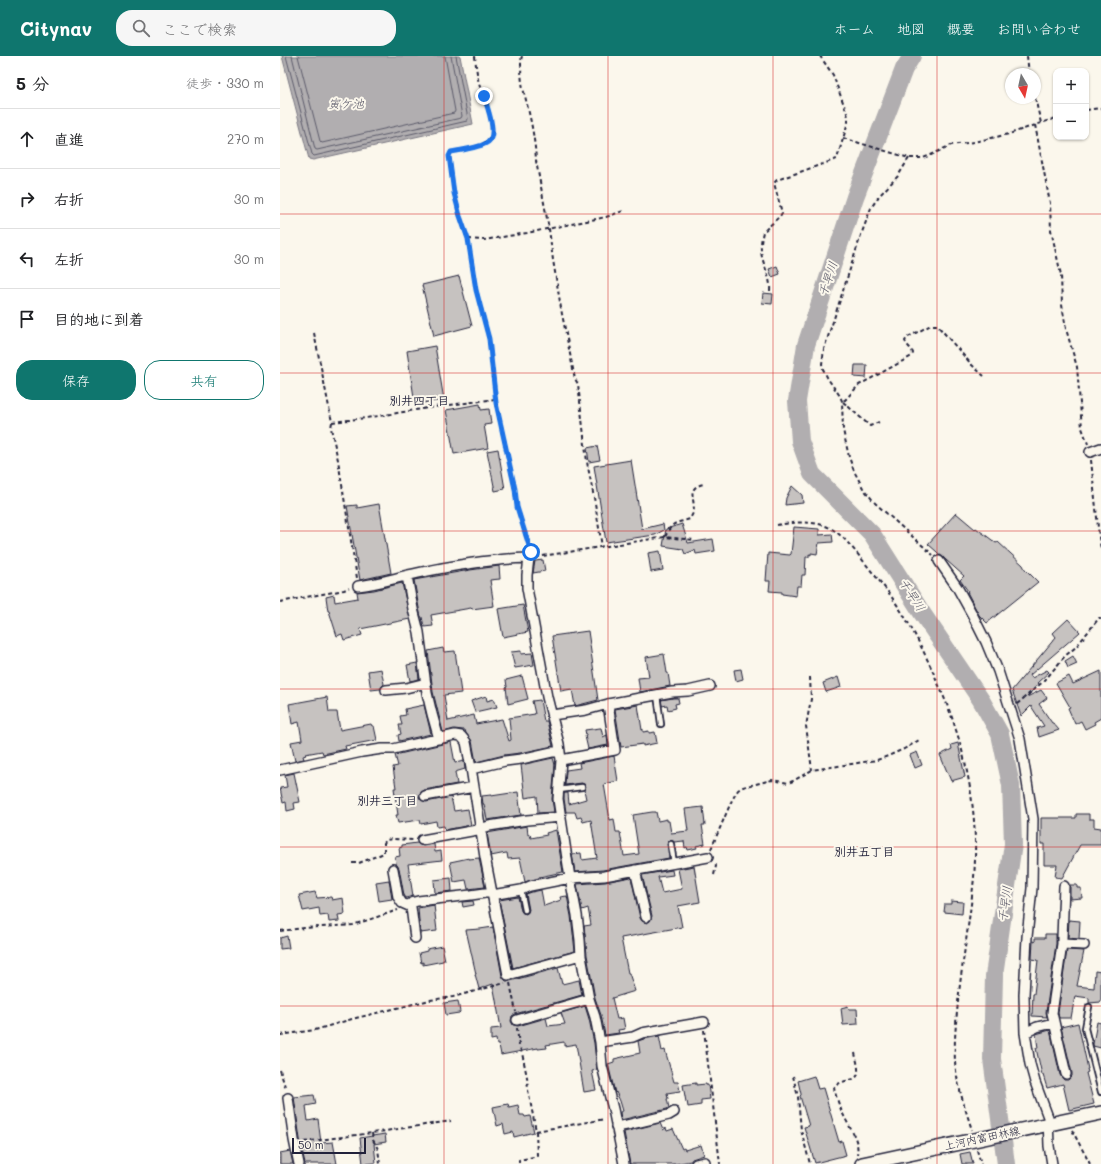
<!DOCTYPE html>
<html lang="ja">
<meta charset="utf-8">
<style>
body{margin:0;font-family:Mali,"Klee One",sans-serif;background:#f6f6f6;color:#202124}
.controls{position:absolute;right:12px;top:12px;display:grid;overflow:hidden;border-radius:8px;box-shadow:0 1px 3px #0004}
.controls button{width:36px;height:36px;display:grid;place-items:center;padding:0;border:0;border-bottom:1px solid #e0e0e0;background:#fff;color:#202124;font:20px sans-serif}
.compass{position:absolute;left:725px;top:12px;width:36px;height:36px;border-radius:50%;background:#fff;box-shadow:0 1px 3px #0004;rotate:171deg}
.scale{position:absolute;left:12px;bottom:10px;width:74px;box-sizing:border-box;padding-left:4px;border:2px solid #22223b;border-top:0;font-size:11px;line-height:14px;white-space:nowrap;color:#22223b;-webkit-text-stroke:3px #fbf7ec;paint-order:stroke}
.stop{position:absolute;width:12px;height:12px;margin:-9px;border:3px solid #1a73e8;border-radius:50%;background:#fff}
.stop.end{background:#1a73e8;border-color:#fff;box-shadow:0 1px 4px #0008}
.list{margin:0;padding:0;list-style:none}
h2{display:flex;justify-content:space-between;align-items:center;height:52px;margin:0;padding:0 16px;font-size:17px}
h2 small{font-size:13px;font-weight:400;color:#757577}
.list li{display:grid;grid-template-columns:26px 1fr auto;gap:12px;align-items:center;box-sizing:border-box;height:60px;padding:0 16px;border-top:1px solid #e0e0e0}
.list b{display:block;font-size:15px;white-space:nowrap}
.list em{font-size:13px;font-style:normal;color:#757577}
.actions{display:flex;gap:8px;padding:12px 16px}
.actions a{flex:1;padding:9px 0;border:1px solid #0f766e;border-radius:16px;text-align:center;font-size:14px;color:#0f766e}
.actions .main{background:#0f766e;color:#fff}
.icon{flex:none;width:22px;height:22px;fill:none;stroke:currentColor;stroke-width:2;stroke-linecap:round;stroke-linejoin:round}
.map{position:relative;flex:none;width:821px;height:1108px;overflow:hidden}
header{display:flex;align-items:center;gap:24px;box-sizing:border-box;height:56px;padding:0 20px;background:#0f766e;color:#fff}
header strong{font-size:19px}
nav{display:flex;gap:22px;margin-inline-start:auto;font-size:14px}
.search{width:280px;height:36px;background:#f6f6f6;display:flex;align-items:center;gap:10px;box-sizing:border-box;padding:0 14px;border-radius:16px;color:#757577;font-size:15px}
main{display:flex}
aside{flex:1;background:#fff}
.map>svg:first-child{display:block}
.water{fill:#b1aeb0;stroke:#787681}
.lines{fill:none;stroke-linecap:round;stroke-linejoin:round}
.shore{stroke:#5b5a6a;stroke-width:1}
.river{stroke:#b1aeb0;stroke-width:18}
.building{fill:#c6c2c0;stroke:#22223b}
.service-casing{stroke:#22223b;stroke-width:8}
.minor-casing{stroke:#22223b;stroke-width:12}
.secondary-casing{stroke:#22223b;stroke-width:16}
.path{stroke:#22223b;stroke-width:2;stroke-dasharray:4 3;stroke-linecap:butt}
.service{stroke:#fbf7ec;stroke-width:4.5}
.minor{stroke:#fbf7ec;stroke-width:9}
.secondary{stroke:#fbf7ec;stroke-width:13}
.route{stroke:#1a73e8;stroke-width:5}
.grid{fill:none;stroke:#d62828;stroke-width:1;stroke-opacity:0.55}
.labels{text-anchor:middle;stroke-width:4;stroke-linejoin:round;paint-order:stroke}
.street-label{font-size:11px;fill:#22223b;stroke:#fbf7ec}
.water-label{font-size:12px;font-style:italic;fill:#545364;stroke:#fbf7ec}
.neighbourhood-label{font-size:12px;font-weight:bold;fill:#22223b;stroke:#fbf7ec}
</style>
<header>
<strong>Citynav</strong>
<div class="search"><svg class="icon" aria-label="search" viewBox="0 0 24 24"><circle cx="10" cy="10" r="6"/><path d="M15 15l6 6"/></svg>ここで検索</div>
<nav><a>ホーム</a><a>地図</a><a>概要</a><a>お問い合わせ</a></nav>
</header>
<main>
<aside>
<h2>5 分<small>徒歩 · 330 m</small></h2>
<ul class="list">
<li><svg class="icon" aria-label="ahead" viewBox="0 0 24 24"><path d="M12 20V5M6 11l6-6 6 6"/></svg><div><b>直進</b></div><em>270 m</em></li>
<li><svg class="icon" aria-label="right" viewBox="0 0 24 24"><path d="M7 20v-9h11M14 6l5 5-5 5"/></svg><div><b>右折</b></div><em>30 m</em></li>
<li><svg class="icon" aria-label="left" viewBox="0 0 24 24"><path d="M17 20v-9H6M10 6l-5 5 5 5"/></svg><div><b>左折</b></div><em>30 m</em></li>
<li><svg class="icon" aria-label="arrive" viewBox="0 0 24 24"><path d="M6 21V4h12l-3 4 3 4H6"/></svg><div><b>目的地に到着</b></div></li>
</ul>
<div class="actions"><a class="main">保存</a><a>共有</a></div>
</aside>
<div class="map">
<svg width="821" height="1108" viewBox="0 0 821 1108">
<rect width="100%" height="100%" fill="#fbf7ec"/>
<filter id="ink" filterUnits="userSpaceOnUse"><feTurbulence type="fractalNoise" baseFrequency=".025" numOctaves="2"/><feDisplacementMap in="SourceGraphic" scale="8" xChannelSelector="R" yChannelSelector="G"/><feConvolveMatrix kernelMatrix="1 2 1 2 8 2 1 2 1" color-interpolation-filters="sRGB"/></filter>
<g filter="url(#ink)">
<path class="water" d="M 2,0 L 180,0 L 193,68 L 33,104 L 29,103 Z"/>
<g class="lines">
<path class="shore" d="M 6,0 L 32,98 L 34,100 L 187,65 L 188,63 L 176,0
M 12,0 L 35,93 L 37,94 L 181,62 L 182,60 L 171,0
M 18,0 L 40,85 L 42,87 L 174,57 L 175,55 L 165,0"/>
<path class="river" d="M 632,0 L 624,13 L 575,141 L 526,289 L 517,345 L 520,385 L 532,418 L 592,478 L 642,557 L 701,644 L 720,678 L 731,729 L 733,788 L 714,920 L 712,1003 L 726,1108"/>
</g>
<path class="building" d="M 497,210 L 500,218 L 492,221 L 489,213 Z
M 179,220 L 192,270 L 154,280 L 142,229 Z
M 483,237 L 493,238 L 492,248 L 482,247 Z
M 155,290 L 164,344 L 135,348 L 127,295 Z
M 575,309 L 587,309 L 586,322 L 574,321 Z
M 200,348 L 201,354 L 209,353 L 211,368 L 204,369 L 208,392 L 174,398 L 166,354 Z
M 317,390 L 320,404 L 309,406 L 307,392 Z
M 218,393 L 225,433 L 215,435 L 207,395 Z
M 351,404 L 362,473 L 383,468 L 384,474 L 375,479 L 326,486 L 314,410 Z
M 512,430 L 522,439 L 523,447 L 505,449 L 506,442 Z
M 99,448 L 111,517 L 80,524 L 67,450 L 77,449 L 77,452 Z
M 676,457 L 695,473 L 696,472 L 716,487 L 718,486 L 743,509 L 745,513 L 758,526 L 707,567 L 699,559 L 687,536 L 688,535 L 680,524 L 684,520 L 648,488 Z
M 402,468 L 408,487 L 433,483 L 435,495 L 416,498 L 415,494 L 405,498 L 403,493 L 383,490 L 386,473 Z
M 514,471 L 539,473 L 539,479 L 552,478 L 553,486 L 539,487 L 537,498 L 531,497 L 531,499 L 529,498 L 529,501 L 526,501 L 525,519 L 522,519 L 521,530 L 517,530 L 516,540 L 502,538 L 502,536 L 489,535 L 490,525 L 486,525 L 488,497 L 510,499 L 511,498 Z
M 380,495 L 383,514 L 371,516 L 368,497 Z
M 263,504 L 265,515 L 253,517 L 255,505 Z
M 219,510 L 220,523 L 210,524 L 214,550 L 192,553 L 191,552 L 151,559 L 153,570 L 144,571 L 142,561 L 141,561 L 139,552 L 134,524 L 190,514 Z
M 122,527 L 130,563 L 80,573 L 82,579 L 64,584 L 62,578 L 57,580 L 49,555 L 48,555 L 46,541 L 54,539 L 55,546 L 78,542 L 77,536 L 94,534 Z
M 243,549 L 248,576 L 223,581 L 218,553 Z
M 788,563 L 800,576 L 750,619 L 752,622 L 767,614 L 769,616 L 757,627 L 758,628 L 747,641 L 761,634 L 767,642 L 759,648 L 772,667 L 773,667 L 779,674 L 759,681 L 757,672 L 764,670 L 751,650 L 741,660 L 732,634 L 776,581 L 773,577 Z
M 308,575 L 318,644 L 295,650 L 292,633 L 281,635 L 272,580 Z
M 163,592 L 164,596 L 175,595 L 181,637 L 164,639 L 168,665 L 194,659 L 196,668 L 222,663 L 229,685 L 231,684 L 229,662 L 255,658 L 252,645 L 260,644 L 264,665 L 267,665 L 273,690 L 240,697 L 224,699 L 196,706 L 192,685 L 186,677 L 185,674 L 183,674 L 174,673 L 163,676 L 153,636 L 148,595 Z
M 241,595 L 241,598 L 252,597 L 254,609 L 235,612 L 231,596 Z
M 384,598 L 387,617 L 388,617 L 390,630 L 360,636 L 358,622 L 369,621 L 366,601 Z
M 793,600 L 797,608 L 788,612 L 785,605 Z
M 137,607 L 139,623 L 130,625 L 127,609 Z
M 101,613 L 104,628 L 100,633 L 91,634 L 88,615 Z
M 461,613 L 463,623 L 456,625 L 454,614 Z
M 821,615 L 821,662 L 814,666 L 815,668 L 805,673 L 801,665 L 795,668 L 788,652 L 790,651 L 776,627 L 789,620 L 793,628 Z
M 242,620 L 248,643 L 228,648 L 226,631 L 227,631 L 226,624 Z
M 558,621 L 561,631 L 546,636 L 543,627 Z
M 206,640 L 207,645 L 214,643 L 217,651 L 195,656 L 191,645 Z
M 47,641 L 49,656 L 57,656 L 60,674 L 91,668 L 92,670 L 94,670 L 97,684 L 65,690 L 66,693 L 43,698 L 42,695 L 25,698 L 26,699 L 23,700 L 24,703 L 15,705 L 11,686 L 22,684 L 19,666 L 12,668 L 9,648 Z
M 393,642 L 398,642 L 399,647 L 395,648 L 396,652 L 388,654 L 387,649 L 382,650 L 381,644 Z
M 144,649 L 151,678 L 119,685 L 118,679 L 121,678 L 119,669 L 122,669 L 120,660 L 126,659 L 125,653 Z
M 358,649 L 362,674 L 363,673 L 363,676 L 369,675 L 369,677 L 375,676 L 377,687 L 363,690 L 363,688 L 341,691 L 335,653 Z
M 320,672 L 321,672 L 323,681 L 327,679 L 328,689 L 308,693 L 305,680 L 306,679 L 305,674 Z
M 171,686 L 175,707 L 184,705 L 185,713 L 175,716 L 177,728 L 144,734 L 140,738 L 139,741 L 141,744 L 146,746 L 171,741 L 174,755 L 188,753 L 191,769 L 165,774 L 164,770 L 157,771 L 156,765 L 141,768 L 140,764 L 118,767 L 116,759 L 118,759 L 114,732 L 116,732 L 113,711 L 118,710 L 115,699 Z
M 678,687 L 685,721 L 671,725 L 660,699 L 672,693 L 671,689 Z
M 637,696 L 642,709 L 635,712 L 630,699 Z
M 334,700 L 338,725 L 324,728 L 330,764 L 334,763 L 336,776 L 340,776 L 344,800 L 359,798 L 353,759 L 372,756 L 376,756 L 378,765 L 387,763 L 387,765 L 389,765 L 391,777 L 408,775 L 405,753 L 423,751 L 425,769 L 422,769 L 425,788 L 416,790 L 417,792 L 408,794 L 407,791 L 405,792 L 404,785 L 394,786 L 393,785 L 390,784 L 387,788 L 389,802 L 323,814 L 295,816 L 292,798 L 301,797 L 302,804 L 317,802 L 311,764 L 303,766 L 301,761 L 297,762 L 295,756 L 286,756 L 284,743 L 284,737 L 288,737 L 289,748 L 306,743 L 304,734 L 306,730 L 302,727 L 285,729 L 286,714 L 300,712 L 299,707 Z
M 273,702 L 275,709 L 272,743 L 274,756 L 258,757 L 257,740 L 245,742 L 241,709 Z
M 14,717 L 20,746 L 14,747 L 15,753 L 7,755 L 6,746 L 3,747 L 0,732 L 7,731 L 5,719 Z
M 238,736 L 241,759 L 207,764 L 204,748 L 203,748 L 202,740 L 211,739 L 211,740 Z
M 796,758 L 809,758 L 809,763 L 814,763 L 814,771 L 821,772 L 821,789 L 800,789 L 782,822 L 775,821 L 777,809 L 764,809 L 764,788 L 761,788 L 761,762 L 796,762 Z
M 247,770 L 248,779 L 250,778 L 251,782 L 267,779 L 266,777 L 276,774 L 283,816 L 259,821 L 259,822 L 245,826 L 240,802 L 228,803 L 227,797 L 226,797 L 211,800 L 207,777 Z
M 137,787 L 140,789 L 143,790 L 154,788 L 155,796 L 161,795 L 162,804 L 128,808 L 133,840 L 126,842 L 124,839 L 119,812 L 116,808 L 115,801 L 120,800 L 119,792 L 122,791 L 122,789 Z
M 189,802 L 189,803 L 199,802 L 205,831 L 188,833 L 186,824 L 174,826 L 170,806 Z
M 414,810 L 420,846 L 398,850 L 402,871 L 341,882 L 348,917 L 349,917 L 355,935 L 332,942 L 337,963 L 343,962 L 345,973 L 338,974 L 339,977 L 325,979 L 321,959 L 315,942 L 307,899 L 304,870 L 311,869 L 308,852 L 302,854 L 297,828 L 325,826 L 351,821 L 360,862 L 362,865 L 367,867 L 370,865 L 372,860 L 362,819 L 392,814 L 393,819 L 378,821 L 382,837 L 402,833 L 398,813 Z
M 171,822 L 172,835 L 155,837 L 154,824 Z
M 109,824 L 112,843 L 99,845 L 96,826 Z
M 790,829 L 797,829 L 797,832 L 801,832 L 802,842 L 790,843 Z
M 261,834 L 264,850 L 281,844 L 280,841 L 287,840 L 291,860 L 295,895 L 233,912 L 219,844 L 238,841 L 241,855 L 243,857 L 246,858 L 249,854 L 246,838 L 252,836 Z
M 35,836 L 37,842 L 51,841 L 52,844 L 63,842 L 65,858 L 58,859 L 59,865 L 49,866 L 48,859 L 40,860 L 39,852 L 23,855 L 19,839 Z
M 193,845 L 194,849 L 183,851 L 182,846 Z
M 671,845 L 683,846 L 682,858 L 664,856 L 665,848 L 671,848 Z
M 154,849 L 157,875 L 140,877 L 138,852 Z
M 789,864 L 800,865 L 799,883 L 788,882 Z
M 213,871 L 222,920 L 226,925 L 230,925 L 278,912 L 282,928 L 299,924 L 302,939 L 235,958 L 232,960 L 231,965 L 233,969 L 238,970 L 266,962 L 268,970 L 285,968 L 281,957 L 305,950 L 309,963 L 314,987 L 317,1014 L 312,1015 L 316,1034 L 304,1036 L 296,988 L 284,990 L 284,986 L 266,989 L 267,992 L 258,993 L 258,992 L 221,999 L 219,989 L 217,989 L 216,983 L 211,984 L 211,973 L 221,972 L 213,928 L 199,933 L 195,918 L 196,918 L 186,874 L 200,873 Z
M 765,878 L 776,878 L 776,888 L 766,956 L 767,961 L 752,960 L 753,938 L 754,938 L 758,904 L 752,903 L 753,885 L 755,886 L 755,882 L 765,882 Z
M 7,880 L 9,892 L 0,893 L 0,882 Z
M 162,890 L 165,904 L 163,904 L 163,905 L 143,909 L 143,906 L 141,907 L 139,897 L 147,895 L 147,893 Z
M 787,894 L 804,895 L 797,930 L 814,932 L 815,915 L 821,916 L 821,946 L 809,947 L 809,942 L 795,940 L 791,962 L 779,962 L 778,957 Z
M 178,945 L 180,956 L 179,957 L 166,959 L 164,947 Z
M 568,950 L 569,953 L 577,953 L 578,968 L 563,969 L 561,952 Z
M 817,966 L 821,967 L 821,992 L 813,990 L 813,988 Z
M 798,967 L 808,1013 L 807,1013 L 808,1016 L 806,1017 L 814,1048 L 789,1054 L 783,1028 L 767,1032 L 763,1019 L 762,1019 L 756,992 L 758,992 L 756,978 L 770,974 L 780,1019 L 784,1024 L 788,1024 L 792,1020 L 792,1017 L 781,971 Z
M 379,980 L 382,995 L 385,994 L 394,1026 L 398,1026 L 400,1035 L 387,1037 L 388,1043 L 387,1043 L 389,1052 L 387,1053 L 341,1064 L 340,1056 L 343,1055 L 340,1045 L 336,1036 L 335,1037 L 328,1008 L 334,1006 L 334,1003 L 360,997 L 358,985 L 364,983 Z
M 534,1020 L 538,1033 L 543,1032 L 559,1086 L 562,1085 L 566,1099 L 535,1107 L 524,1071 L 529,1070 L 520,1040 L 521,1039 L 521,1038 L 518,1025 Z
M 416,1027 L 416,1029 L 426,1028 L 426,1029 L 428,1029 L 430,1043 L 421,1044 L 421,1049 L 408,1051 L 407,1045 L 406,1046 L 403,1029 Z
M 34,1039 L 36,1048 L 26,1050 L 28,1065 L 38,1063 L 41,1087 L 53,1086 L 57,1108 L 25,1108 L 20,1083 L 14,1041 Z
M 228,1048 L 229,1051 L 238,1049 L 240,1059 L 244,1059 L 245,1061 L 250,1060 L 254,1076 L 234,1081 L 233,1076 L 225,1078 L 223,1068 L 217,1070 L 213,1051 Z
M 380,1067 L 383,1074 L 386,1072 L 387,1075 L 393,1073 L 402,1093 L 404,1092 L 405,1094 L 421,1089 L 424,1099 L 412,1103 L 411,1105 L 395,1108 L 350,1108 L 344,1076 Z
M 105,1078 L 106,1086 L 94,1088 L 96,1107 L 83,1108 L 80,1082 Z
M 10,1095 L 13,1108 L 0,1108 L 0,1097 Z
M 690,1096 L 693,1108 L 682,1108 L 680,1098 Z"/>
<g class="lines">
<g class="service-casing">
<path id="service" d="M 377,639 L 381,668
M 279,734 L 302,731
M 391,788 L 394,807
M 241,834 L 245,854
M 809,951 L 805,972 L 821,1036"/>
</g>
<g class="minor-casing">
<path id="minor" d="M 810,396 L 821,392
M 659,505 L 677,531 L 692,558 L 706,586 L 718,615 L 740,683 L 753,763 L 752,832 L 747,881 L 744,939 L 745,977 L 750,1008 L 755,1026 L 768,1061 L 769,1090 L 772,1108
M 127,520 L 133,553 L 139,576 L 147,637 L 152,658 L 159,683
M 78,530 C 98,528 118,521 138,517 C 175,509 212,503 249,502 L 247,519 L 247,532 L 267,641 L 279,688 L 281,704 L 278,743 L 290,822 L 297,859 L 300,884 L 301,900 L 309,943 L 315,961 L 320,986 L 322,1010 L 333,1053 L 344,1108
M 106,634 L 126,632 L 146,627
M 272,659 L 306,654 L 328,648 L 392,636 L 408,635 L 430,630
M 281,704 L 335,694 L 328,648
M 191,713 L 225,705 L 241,703 L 272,696 L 280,696
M 0,714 L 82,696 L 102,693 L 113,693 L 175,679 L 181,680 L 186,686 L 191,712 L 205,801 L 228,919 L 301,899
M 145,740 L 194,731
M 142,784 L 197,774 L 209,770 L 247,764 L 281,761
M 113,813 L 118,841 L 122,847 L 131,851 L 135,882
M 355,814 L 366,861
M 212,839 L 241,834 L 250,830 L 290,822 L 324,820 L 428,801
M 128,849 L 134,846 L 138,845 L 191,839 L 212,836
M 782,888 L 782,882 L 784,830
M 237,964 L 309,943
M 745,977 L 757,971 L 773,967
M 320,986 L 353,981 L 362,977 L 424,966
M 786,1018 L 772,957 L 782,888 L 804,889
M 8,1042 L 14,1084 L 19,1108
M 336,1071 L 347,1069 L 389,1059 L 394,1056
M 416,1108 L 425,1106"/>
</g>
<g class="secondary-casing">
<path id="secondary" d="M 582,1108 L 821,1057"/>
</g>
<path class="path" d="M 195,0 C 196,10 197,21 200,31 C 203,42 219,74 209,84 C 202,91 182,94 171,96 L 169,100 L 174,137 L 180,160 L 188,183 L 196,233 L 209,283 L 216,347 L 235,433 L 237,451 L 250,494
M 242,0 L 241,4 C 241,13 241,23 243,32 C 249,56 255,80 256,105 L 269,173 L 273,204 L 282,258 L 295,323 L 298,328 L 307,406 L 315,447 L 322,491
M 747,0 L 749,18
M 755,42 L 761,67
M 806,54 L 821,52
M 755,69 L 756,74 L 770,147 L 771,174 L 781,219 L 782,249 L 786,273 L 797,311 L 802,372 L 808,388
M 563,82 L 629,102 L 643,102 L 651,99 L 671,89 L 694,86 L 729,78 L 776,62
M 629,102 L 618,120 L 599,140 L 591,152 L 581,179 L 562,238 L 544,293 L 542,308 L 543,313 L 548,323 L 560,340 L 562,345 L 563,374 L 569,401 L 574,415 L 583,432 L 595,447 L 653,499
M 188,183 L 204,184 L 247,177 L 326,161 L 343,155
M 490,235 C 491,223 485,213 482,201 C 480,193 481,184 483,176 L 500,160 L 502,157 L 494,127 L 497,124 L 557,103 L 568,66 L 568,60 L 553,19 L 540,0
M 34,277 L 52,366 L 51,372 L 58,404 L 77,522
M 52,366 L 86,362 L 154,351 L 216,343
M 599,366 L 590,370 L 562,345 L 565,344 L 579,329 L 632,300 L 633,297 C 631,292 627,290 625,285 L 628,281 L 651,269 L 657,269 L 692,309 L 704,320
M 811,404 L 819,481 L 821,493
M 497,469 C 514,466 536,464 552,473 C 566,481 586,509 597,522 C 623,553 641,588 657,625 C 664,641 671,657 676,674 C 692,723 699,780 693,831 C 689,869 682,907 678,946 C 676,966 674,986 675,1006 C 677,1029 685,1052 692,1074
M 385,481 C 393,465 394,468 410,463 C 411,461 412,459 413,457 C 417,444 404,432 424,428
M 256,501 L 385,481 L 414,484
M 0,546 L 64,534 L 69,532
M 530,621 L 531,643 L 526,670 L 532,714
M 737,648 L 765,624 L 785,600 L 796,591 L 819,562 L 821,562
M 431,793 L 452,744 L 458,734 L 463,731 L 492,724 L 508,727 L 513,725 L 532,714 L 597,704 L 608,700 L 624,693 L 641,683
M 72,807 L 79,807 L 104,797 L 104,787 L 106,784 L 114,783 L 133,784
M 434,819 L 436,810 L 435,806
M 0,875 L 24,872 L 73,869 L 118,854
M 230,927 L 236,956
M 237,972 L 239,990 L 242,997 L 247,1021 L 248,1034 L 256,1075 L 257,1099 L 254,1101 L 239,1104 L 239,1108
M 424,974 L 440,1108
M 0,979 L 35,974 L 72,963 L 150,944 L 173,941 L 225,927
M 575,997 C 576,1003 580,1014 577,1020 C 574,1026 560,1023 554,1032 C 556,1041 560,1052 564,1060 C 569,1071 580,1085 577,1098
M 0,1014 L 6,1034
M 513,1020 L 518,1041 L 521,1074 L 530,1108
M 792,1074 L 810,1108
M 256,1075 L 325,1063
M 92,1077 L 93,1084 L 98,1093 L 100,1108
M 24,1086 L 92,1077 L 171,1065
M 697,1094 L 701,1108"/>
<use href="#service" class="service"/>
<use href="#minor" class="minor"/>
<use href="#secondary" class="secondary"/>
</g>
</g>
<g class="lines" filter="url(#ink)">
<path class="route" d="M 204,40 C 207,51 218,78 208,86 C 200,92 181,94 171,96 L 169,100 L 174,137 L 180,160 L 188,183 L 196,234 L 209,283 L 216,347 L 235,433 L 237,451 L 251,496"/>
</g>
<path class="grid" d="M 164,0 L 164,1108M 328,0 L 328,1108M 493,0 L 493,1108M 657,0 L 657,1108M 0,158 L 821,158M 0,317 L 821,317M 0,475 L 821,475M 0,633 L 821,633M 0,791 L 821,791M 0,950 L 821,950"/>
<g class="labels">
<g class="street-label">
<text transform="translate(702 1082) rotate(-12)" y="4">上河内富田林線</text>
</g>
<g class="water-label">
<text x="66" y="52">寅ケ池</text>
<text transform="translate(548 223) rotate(-72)" y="4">千早川</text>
<text transform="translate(632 539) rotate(57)" y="4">千早川</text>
<text transform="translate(725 848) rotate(-82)" y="4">千早川</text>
</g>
<g class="neighbourhood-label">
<text x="139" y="349">別井四丁目</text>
<text x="107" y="749">別井三丁目</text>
<text x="584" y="800">別井五丁目</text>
</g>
</g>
</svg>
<div class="controls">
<button>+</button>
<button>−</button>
</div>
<svg class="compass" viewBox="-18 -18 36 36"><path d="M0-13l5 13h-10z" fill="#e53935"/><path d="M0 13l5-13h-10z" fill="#757577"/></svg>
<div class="scale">50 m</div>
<div class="stop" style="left:251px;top:496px"></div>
<div class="stop end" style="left:204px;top:40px"></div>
</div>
</main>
